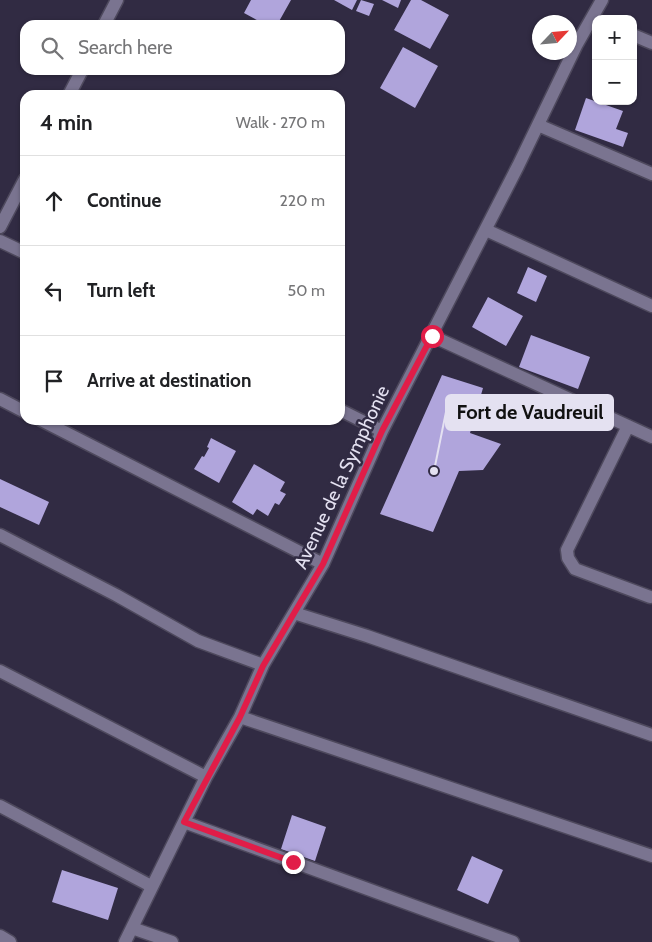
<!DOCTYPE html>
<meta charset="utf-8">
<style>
body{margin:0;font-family:Cabin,sans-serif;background:#f2f2f2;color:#202124}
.controls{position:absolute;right:15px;top:15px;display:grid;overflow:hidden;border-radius:10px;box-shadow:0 1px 4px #0004}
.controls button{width:45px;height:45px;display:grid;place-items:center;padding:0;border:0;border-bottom:1px solid #e0e0e0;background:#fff;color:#202124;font:25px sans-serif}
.compass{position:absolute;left:532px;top:15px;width:45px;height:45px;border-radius:50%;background:#fff;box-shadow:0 1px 4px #0004;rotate:64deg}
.stop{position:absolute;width:15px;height:15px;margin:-11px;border:4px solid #e11d48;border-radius:50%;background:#fff}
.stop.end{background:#e11d48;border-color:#fff;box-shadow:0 1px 5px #0008}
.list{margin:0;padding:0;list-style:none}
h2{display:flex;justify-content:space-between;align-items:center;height:65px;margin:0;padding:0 20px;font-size:21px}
h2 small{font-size:16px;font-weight:400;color:#757577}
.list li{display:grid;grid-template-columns:32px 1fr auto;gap:15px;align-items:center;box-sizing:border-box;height:90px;padding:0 20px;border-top:1px solid #e0e0e0}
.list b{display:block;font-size:19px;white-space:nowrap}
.list em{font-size:16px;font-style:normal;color:#757577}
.icon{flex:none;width:28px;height:28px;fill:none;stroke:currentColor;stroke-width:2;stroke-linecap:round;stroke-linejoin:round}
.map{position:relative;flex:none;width:652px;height:942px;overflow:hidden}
.search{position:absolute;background:#fff;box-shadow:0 1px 4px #0004;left:20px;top:20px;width:325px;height:55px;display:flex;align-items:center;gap:12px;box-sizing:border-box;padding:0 18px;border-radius:15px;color:#757577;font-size:19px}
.panel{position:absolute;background:#fff;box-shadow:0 1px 4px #0004;left:20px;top:90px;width:325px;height:335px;border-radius:15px}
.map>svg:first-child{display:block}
.building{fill:#b0a5dc}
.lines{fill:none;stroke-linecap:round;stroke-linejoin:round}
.minor-casing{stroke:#4e495d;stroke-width:15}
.minor{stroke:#7a7490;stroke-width:12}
.route{stroke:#e11d48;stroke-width:6}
.labels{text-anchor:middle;stroke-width:5;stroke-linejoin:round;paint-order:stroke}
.street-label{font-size:19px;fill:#e4e1f1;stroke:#312b43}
.leader{fill:none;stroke:#e4e1f1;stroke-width:2}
.callout-dot{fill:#e4e1f1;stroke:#312b43;stroke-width:2}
.callout{fill:#e4e1f1;stroke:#e4e1f1;stroke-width:2}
.callout-label{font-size:20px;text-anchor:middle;font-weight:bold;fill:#111}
</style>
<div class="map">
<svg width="652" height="942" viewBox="0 0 652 942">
<rect width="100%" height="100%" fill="#312b43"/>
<path class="building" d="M 251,0 L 291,0 L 277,25 L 266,25 L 244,13 Z
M 334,0 L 357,0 L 352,10 Z
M 361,0 L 374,4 L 369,16 L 356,11 Z
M 382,0 L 401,0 L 398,8 Z
M 411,0 L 421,0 L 449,15 L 430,49 L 394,30 Z
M 403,47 L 438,66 L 415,108 L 380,88 Z
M 586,98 L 623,111 L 616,129 L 628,133 L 623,147 L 575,130 Z
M 528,267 L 547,276 L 536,302 L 517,293 Z
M 488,297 L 523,316 L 506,346 L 472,327 Z
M 531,335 L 590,357 L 578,389 L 519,367 Z
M 442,375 L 483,388 L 470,433 L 501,444 L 483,470 L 459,471 L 433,532 L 380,514 Z
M 211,438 L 236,451 L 219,483 L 194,469 L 202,456 L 204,457 L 209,448 L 207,447 Z
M 254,464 L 285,482 L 280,491 L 286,494 L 279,505 L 275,503 L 268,516 L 257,509 L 253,515 L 232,502 Z
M 0,479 L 49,502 L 39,525 L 0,507 Z
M 292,815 L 326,827 L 315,861 L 281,849 Z
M 472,856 L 503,870 L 488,904 L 457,890 Z
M 62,870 L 118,888 L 108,920 L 52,902 Z"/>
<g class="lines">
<g class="minor-casing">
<path id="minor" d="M 104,25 L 117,0
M 633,35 L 652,43
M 69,95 L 82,70
M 538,125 L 652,174
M 0,227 L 25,179
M 486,230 L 652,306
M 0,241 L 25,253
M 432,336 L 652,437
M 0,399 L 25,412
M 340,410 L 382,431
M 41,420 L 323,564
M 628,426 L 567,550 L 568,558 L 575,569 L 650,597
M 0,535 L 116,595 L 198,641 L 263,665
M 294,613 L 367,636 L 652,735
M 0,671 L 206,777
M 240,717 L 652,856
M 0,806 L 151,886
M 184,822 L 513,942
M 132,928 L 172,942
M 0,936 L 10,942
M 125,942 L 206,777 L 240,717 L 263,665 L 323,564 L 382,431 L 518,166 L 577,44 L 602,0"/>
</g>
<use href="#minor" class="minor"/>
</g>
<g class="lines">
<path class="route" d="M 293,862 L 184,822 L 240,717 L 263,666 L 323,564 L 382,431 L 432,336"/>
</g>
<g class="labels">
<g class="street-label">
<text transform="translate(341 477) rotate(-65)" y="7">Avenue de la Symphonie</text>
</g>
</g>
<path class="leader" d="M434 471L446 412"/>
<circle class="callout-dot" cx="434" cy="471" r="5"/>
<rect class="callout" x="446" y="395" width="167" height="35" rx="5"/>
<g class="callout-label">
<text x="530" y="419">Fort de Vaudreuil</text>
</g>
</svg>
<div class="controls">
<button>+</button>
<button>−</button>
</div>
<svg class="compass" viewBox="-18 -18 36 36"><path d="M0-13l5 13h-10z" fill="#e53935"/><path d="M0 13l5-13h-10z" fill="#757577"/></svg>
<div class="stop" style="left:432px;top:336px"></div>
<div class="stop end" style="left:293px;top:862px"></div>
<div class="search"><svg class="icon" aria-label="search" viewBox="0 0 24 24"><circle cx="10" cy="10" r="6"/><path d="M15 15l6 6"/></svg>Search here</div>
<section class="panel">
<h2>4 min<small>Walk · 270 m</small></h2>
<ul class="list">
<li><svg class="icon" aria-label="ahead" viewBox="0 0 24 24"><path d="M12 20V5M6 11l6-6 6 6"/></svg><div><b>Continue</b></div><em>220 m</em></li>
<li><svg class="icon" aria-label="left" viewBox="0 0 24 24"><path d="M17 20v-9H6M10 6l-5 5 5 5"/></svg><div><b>Turn left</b></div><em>50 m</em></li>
<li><svg class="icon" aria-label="arrive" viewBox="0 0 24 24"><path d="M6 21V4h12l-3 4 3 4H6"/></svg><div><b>Arrive at destination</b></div></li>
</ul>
</section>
</div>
